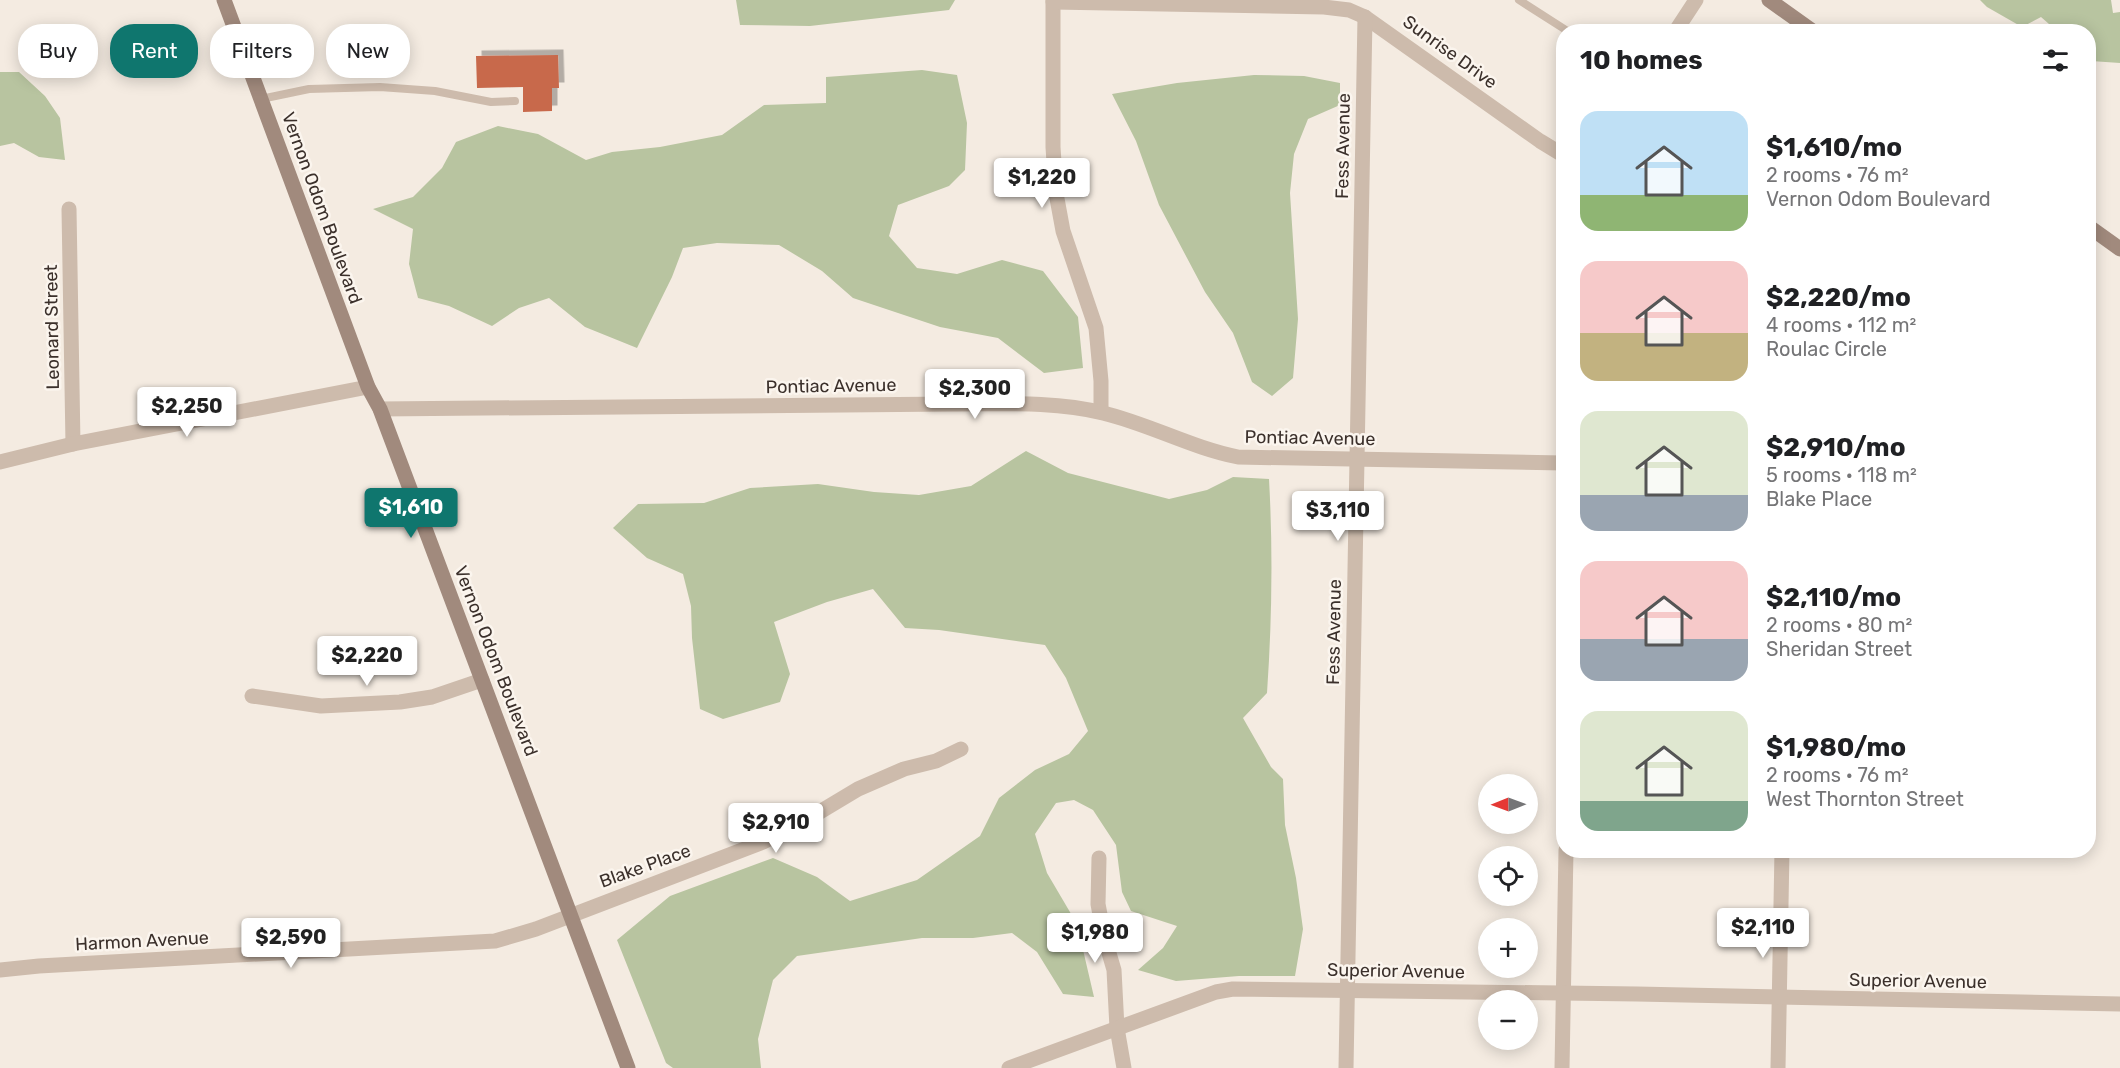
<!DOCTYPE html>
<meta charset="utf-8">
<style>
:root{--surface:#fff;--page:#f6f6f6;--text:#202124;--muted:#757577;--accent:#0f766e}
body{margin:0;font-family:Rubik,sans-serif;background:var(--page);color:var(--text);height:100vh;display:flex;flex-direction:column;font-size:22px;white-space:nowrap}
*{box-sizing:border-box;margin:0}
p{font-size:20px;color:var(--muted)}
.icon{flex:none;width:33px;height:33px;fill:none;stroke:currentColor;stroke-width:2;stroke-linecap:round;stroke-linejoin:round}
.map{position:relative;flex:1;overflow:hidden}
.drawer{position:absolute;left:1556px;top:24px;width:540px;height:834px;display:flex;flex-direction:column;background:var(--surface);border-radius:24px;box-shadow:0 3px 15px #0003}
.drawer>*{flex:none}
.top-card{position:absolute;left:18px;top:24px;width:570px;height:54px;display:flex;gap:12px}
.needle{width:39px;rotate:269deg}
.fabs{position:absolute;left:1478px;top:774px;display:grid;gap:12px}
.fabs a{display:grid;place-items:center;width:60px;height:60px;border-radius:50%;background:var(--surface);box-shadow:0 3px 15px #0003;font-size:30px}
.price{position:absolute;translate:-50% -51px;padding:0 14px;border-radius:6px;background:#fff;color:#222;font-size:20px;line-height:39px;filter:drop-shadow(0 2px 3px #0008)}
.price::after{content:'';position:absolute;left:50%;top:36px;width:18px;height:14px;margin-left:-9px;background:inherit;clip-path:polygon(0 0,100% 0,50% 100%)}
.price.current{background:var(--accent);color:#fff}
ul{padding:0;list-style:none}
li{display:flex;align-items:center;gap:18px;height:150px;padding:0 24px}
li span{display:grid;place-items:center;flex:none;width:168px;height:120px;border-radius:18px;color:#555}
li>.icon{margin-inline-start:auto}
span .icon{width:72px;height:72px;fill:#fffc;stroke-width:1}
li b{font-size:26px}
h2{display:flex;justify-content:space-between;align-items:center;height:72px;padding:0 24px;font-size:26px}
.pill{padding:0 21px;border-radius:24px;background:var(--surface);box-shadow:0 3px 15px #0003;font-size:21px;line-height:54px}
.pill.current{background:var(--accent);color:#fff}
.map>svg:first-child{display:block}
</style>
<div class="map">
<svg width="2120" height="1068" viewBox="0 0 2120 1068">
<defs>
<filter id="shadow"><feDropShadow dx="5.5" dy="-5.5" stdDeviation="0" flood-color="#0004"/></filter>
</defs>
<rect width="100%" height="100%" fill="#f4ebe1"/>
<!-- green -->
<g fill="#b8c4a0">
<path d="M736 0H955L949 10 810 26 740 25Z"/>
<path d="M1980 0H2111L2113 13 2120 12V63L2091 61 2088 59V32L2057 31 2041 17 2022 27 1987 7Z"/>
<path d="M922 70 957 75 967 123 965 170 949 186 898 205 889 236 917 268 957 274 1002 260 1043 271 1078 317 1083 368 1044 373 998 338 940 327 853 298 822 271 779 245 717 243 683 248 672 277 637 348 585 327 549 298 519 308 492 326 449 306 418 298 409 264 413 229 373 209 413 197 442 168 456 142 498 126 538 134 586 160 612 152 660 147 722 135 764 105 826 103V77Z"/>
<path d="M0 72H19L45 96 60 118 65 160 39 157 14 143 0 146Z"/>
<path d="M1254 75 1304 76 1340 83V105L1308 119 1294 154 1290 193 1298 319 1293 378 1272 396 1252 382 1233 333 1205 292 1159 205 1136 141 1112 94 1177 83Z"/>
<path d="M1026 451 1068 473 1169 499 1207 490 1233 477 1269 479C1273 550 1272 621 1267 693L1243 718 1271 767 1283 779 1285 825 1296 878 1303 929 1295 976H1239L1176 981 1138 970 1163 948 1177 926 1131 911 1122 892 1116 845 1093 810 1074 800 1056 803 1035 834 1047 873 1077 924 1094 997 1063 994 1037 952 1012 933 973 938H922L797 956 773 980 758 1039 761 1068H673L666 1063 617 940 670 896 773 858 817 877 850 901 917 880 980 836 999 798 1035 770 1069 754 1088 731 1066 678 1045 645 939 630 905 628 873 589 827 602 774 622 790 674 780 702 723 719 700 709 692 638 691 606 683 574 647 558 613 528 638 504 704 503 750 488 818 484 874 492 919 495 971 486Z"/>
</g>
<!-- building -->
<path fill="#c8694b" filter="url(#shadow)" d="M558 55 559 88H552V111L523 112V87L477 88 476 56Z"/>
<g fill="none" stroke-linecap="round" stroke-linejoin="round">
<!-- service -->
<g stroke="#cdbbac" stroke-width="8">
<path d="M1519 0 1569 32"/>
<path d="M261 99 309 89 380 87 435 91 491 102 515 101"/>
</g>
<!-- minor -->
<g stroke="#cdbbac" stroke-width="15">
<path d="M1053 0V147L1056 193 1063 231 1096 328 1101 381V412"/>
<path d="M1053 2 1324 7 1349 10 1365 17 1540 141 1563 155"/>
<path d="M1675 32 1696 0"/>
<path d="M69 209 73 444"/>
<path d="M380 409 952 404C1002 404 1055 401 1103 413 1149 424 1192 448 1238 457L1563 463"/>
<path d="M0 462 73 444 368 387"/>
<path d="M252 696 321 706 400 702 432 697 482 680"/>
<path d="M1099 858 1098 904 1104 936 1114 970 1117 1028 1124 1068"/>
<path d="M0 970 39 966 495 941 536 929 763 842 803 822 858 789 904 769 936 761 961 749"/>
<path d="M1346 1068 1365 17"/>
<path d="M1562 1068 1566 850"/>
<path d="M1778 1068 1782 850"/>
</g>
<!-- tertiary -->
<path stroke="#cdbbac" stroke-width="15" d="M1009 1068 1216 992 1233 989 1637 994 2120 1004"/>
<!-- secondary -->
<g stroke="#a18a7d" stroke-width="15">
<path d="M224 0 368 387 380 409 628 1068"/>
<path d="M1769 0 1814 32"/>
<path d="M2088 226 2120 249"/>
</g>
</g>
<g text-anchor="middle" stroke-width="5" stroke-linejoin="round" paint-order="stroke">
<!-- street labels -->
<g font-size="18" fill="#3b302b" stroke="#fbf5ee">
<text transform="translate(1450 52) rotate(36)" y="6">Sunrise Drive</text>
<text transform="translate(1343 146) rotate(-89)" y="6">Fess Avenue</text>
<text transform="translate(322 208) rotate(70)" y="6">Vernon Odom Boulevard</text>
<text transform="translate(52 327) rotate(-91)" y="6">Leonard Street</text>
<text transform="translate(831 386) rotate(-1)" y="6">Pontiac Avenue</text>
<text transform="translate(1310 438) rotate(1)" y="6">Pontiac Avenue</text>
<text transform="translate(1334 632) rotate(-89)" y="6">Fess Avenue</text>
<text transform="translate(496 661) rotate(69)" y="6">Vernon Odom Boulevard</text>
<text transform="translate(645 866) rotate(-20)" y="6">Blake Place</text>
<text transform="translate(142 941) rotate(-3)" y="6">Harmon Avenue</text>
<text transform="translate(1396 971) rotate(1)" y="6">Superior Avenue</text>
<text transform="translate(1918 981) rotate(1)" y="6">Superior Avenue</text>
</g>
</g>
</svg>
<div class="fabs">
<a><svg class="needle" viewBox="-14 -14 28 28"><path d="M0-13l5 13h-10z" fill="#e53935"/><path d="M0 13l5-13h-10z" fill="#757577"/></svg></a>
<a><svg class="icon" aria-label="locate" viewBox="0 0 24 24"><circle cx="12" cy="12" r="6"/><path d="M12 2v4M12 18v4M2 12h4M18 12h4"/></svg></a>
<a>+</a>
<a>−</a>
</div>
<b class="price" style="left:1042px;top:209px">$1,220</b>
<b class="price" style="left:975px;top:420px">$2,300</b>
<b class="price" style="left:187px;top:438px">$2,250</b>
<b class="price current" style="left:411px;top:539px">$1,610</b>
<b class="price" style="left:1338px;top:542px">$3,110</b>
<b class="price" style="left:367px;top:687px">$2,220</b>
<b class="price" style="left:776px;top:854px">$2,910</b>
<b class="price" style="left:1763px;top:959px">$2,110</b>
<b class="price" style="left:1095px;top:964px">$1,980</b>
<b class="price" style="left:291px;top:969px">$2,590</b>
<div class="top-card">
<a class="pill">Buy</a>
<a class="pill current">Rent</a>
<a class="pill">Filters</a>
<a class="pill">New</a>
</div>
<section class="drawer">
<h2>10 homes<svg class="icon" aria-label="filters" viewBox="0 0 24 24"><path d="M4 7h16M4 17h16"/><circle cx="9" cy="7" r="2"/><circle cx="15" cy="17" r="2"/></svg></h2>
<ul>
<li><span style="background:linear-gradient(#bfe0f5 70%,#8fb573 0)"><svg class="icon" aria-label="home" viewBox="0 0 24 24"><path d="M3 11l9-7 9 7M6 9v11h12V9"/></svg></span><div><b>$1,610/mo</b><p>2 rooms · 76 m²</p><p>Vernon Odom Boulevard</p></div></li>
<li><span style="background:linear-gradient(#f6c9c9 60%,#c2b280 0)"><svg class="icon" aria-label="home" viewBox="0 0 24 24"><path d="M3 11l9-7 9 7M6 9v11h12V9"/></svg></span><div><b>$2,220/mo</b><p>4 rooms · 112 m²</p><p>Roulac Circle</p></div></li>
<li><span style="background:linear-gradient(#dfe7d0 70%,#9aa5b1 0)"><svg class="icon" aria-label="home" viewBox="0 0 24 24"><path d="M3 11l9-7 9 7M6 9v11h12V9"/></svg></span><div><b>$2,910/mo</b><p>5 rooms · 118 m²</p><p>Blake Place</p></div></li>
<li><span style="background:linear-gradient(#f6c9c9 65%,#9aa5b1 0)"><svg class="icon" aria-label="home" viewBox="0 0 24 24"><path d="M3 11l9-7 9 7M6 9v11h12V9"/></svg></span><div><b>$2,110/mo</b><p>2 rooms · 80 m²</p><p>Sheridan Street</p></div></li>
<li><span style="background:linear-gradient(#dfe7d0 75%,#7fa58c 0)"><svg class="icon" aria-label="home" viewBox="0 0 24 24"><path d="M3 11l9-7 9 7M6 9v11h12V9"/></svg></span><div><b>$1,980/mo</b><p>2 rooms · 76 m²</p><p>West Thornton Street</p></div></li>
</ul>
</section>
</div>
